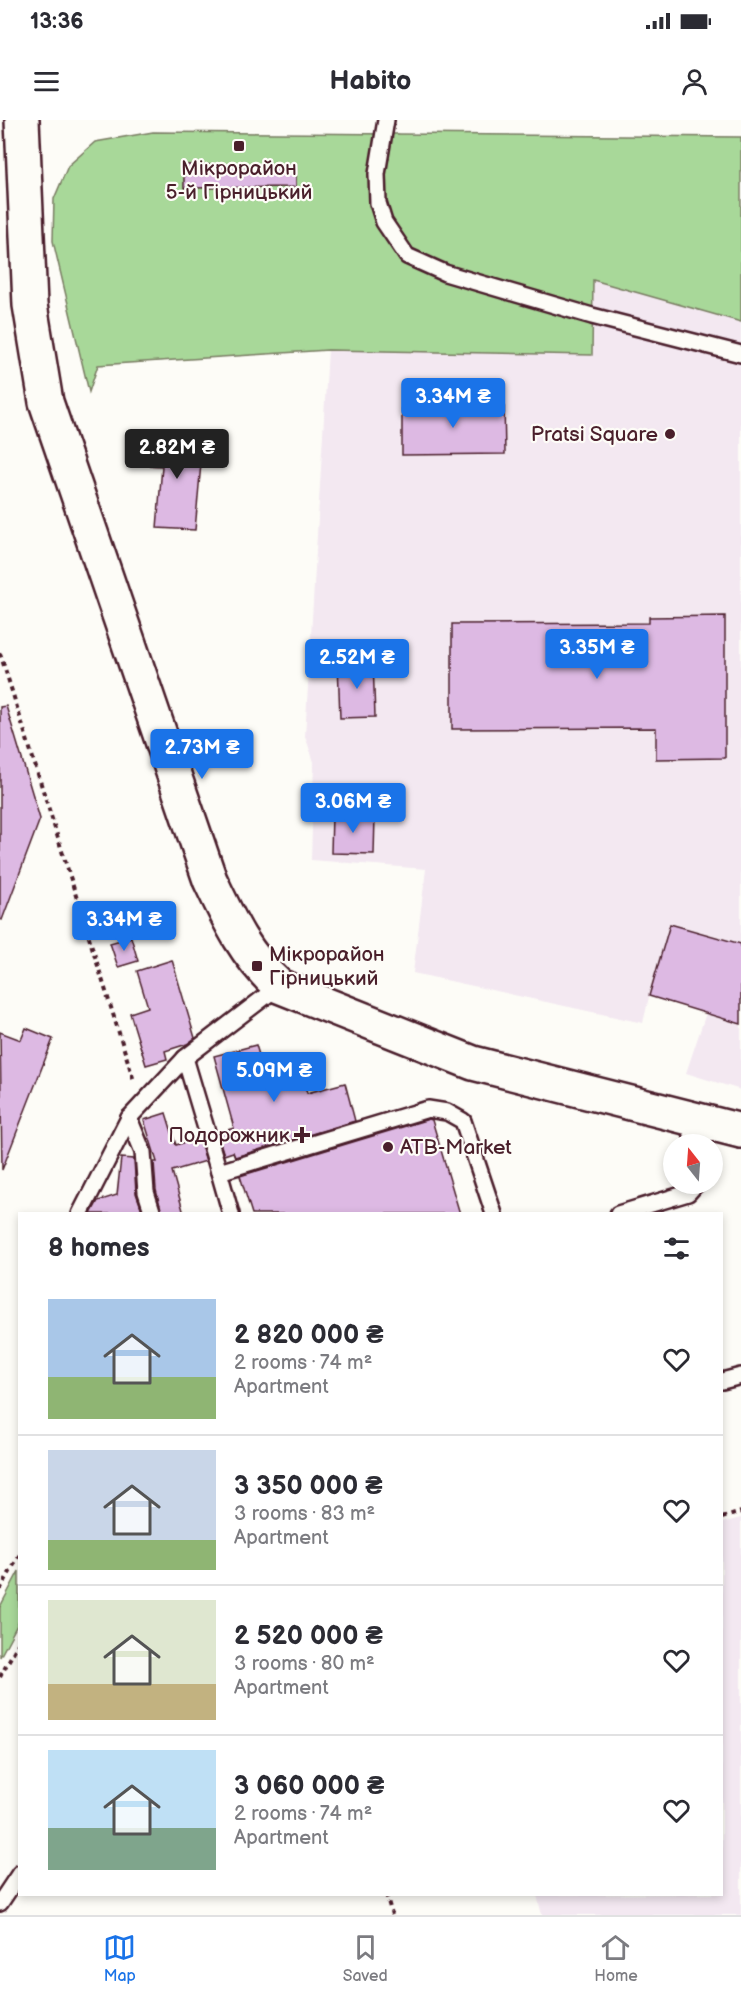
<!DOCTYPE html>
<meta charset="utf-8">
<style>
:root{--surface:#fff;--page:#f2f2f3;--text:#2b2b33;--muted:#7c7c81;--line:#e1e1e2;--accent:#1a73e8}
body{margin:0;font-family:"Balsamiq Sans",sans-serif;background:var(--page);color:var(--text);height:100vh;display:flex;flex-direction:column;font-size:22px;white-space:nowrap}
*{box-sizing:border-box;margin:0}
p{font-size:20px;color:var(--muted)}
.icon{flex:none;width:33px;height:33px;fill:none;stroke:currentColor;stroke-width:2;stroke-linecap:round;stroke-linejoin:round}
.map{position:relative;flex:1;overflow:hidden}
.sheet{position:absolute;left:18px;top:1092px;width:705px;height:684px;display:flex;flex-direction:column;background:var(--surface);border-radius:0px;box-shadow:0 3px 9px #0003}
.sheet>*{flex:none}
.needle{width:39px;rotate:343deg}
.tools{position:absolute;left:663px;top:1014px;display:grid;gap:12px}
.tools a{display:grid;place-items:center;width:60px;height:60px;border-radius:50%;background:var(--surface);box-shadow:0 3px 9px #0003;font-size:30px}
.price{position:absolute;translate:-50% -51px;padding:0 14px;border-radius:6px;background:var(--accent);color:#fff;font-size:20px;line-height:39px;filter:drop-shadow(0 2px 3px #0008)}
.price::after{content:'';position:absolute;left:50%;top:36px;width:18px;height:14px;margin-left:-9px;background:inherit;clip-path:polygon(0 0,100% 0,50% 100%)}
.price.active{background:#222;color:#fff}
ul{padding:0;list-style:none}
li{display:flex;align-items:center;gap:18px;height:150px;padding:0 30px}
li+li{border-top:2px solid var(--line)}
li span{display:grid;place-items:center;flex:none;width:168px;height:120px;border-radius:0px;color:#555}
li>.icon{margin-inline-start:auto}
span .icon{width:72px;height:72px;fill:#fffc;stroke-width:1}
li b{font-size:26px}
h2{display:flex;justify-content:space-between;align-items:center;height:72px;padding:0 30px;font-size:26px}
.status{display:flex;justify-content:space-between;align-items:center;height:42px;padding:0 30px;background:var(--surface);direction:ltr}
.status svg{height:16px;fill:currentColor}
header{display:flex;justify-content:space-between;align-items:center;height:78px;padding:0 30px;background:var(--surface);font-size:27px;font-weight:700}
.menu{display:flex;justify-content:space-around;align-items:center;height:84px;border-top:2px solid var(--line);background:var(--surface);font-size:16px;color:var(--muted)}
.menu a{display:grid;justify-items:center;gap:3px}
.menu .active{color:var(--accent)}
.map>svg:first-child{display:block}
</style>
<div class="status"><b>13:36</b><svg viewBox="0 0 49 12"><path d="M0 12V9h3v3zM5 12V6h3v6zM10 12V3h3v9zM15 12V0h3v12zM26 1h20v11H26zM47 4h2v5h-2z"/></svg></div>
<header><svg class="icon" aria-label="menu" viewBox="0 0 24 24"><path d="M4 6h16M4 12h16M4 18h16"/></svg>Habito<svg class="icon" aria-label="person" viewBox="0 0 24 24"><circle cx="12" cy="8" r="4"/><path d="M4 21q1-7 8-7t8 7"/></svg></header>
<div class="map">
<svg width="741" height="1795" viewBox="0 0 741 1795">
<rect width="100%" height="100%" fill="#fdfcf7"/>
<filter id="ink" filterUnits="userSpaceOnUse"><feTurbulence type="fractalNoise" baseFrequency=".0167" numOctaves="2"/><feDisplacementMap in="SourceGraphic" scale="12" xChannelSelector="R" yChannelSelector="G"/><feConvolveMatrix kernelMatrix="1 2 1 2 8 2 1 2 1" color-interpolation-filters="sRGB"/></filter>
<g filter="url(#ink)">
<!-- built -->
<g fill="#f3e8f1">
<path d="M592 159 741 202V970L686 953 706 893 649 877 643 903 413 853 426 749 311 740 314 642 305 616 328 230 592 235Z"/>
<path d="M741 1398V1795H542L537 1775 722 1774V1403Z"/>
</g>
<!-- green -->
<g fill="#a8d899" stroke="#797c62" stroke-width="1.5">
<path d="M153 12 741 17V202L593 160 592 235 328 230 98 245 89 272 53 121 54 79 68 46 95 22Z"/>
<path d="M19 1451V1501L0 1537V1487Z"/>
</g>
<!-- building -->
<g fill="#ddb9e3" stroke="#4a1f2b" stroke-width="1.5">
<path d="M296 44V67L184 68V45Z"/>
<path d="M504 283 505 334 402 335V284Z"/>
<path d="M147 317 203 321 195 410 157 408 162 346 145 345Z"/>
<path d="M725 496V638L656 639V608L452 609V504L649 503V497Z"/>
<path d="M373 541 375 597 340 598 338 543Z"/>
<path d="M6 586 40 699 2 800 0 799V587Z"/>
<path d="M332 695 375 696 374 734 331 733Z"/>
<path d="M670 804 741 824V904L649 876Z"/>
<path d="M131 817 138 841 118 847 110 823Z"/>
<path d="M172 840 195 918 187 924 165 931 167 939 146 945 130 893 148 887 137 851Z"/>
<path d="M26 908 53 919 2 1050 0 912 21 920Z"/>
<path d="M256 925 262 945 296 936 307 973 345 963 355 1001 235 1037 233 1032 224 1035 217 1013 234 1008 214 936Z"/>
<path d="M166 993 176 1025 199 1018 206 1041 172 1051 184 1094H162L156 1070 154 1042H157L144 1000Z"/>
<path d="M429 999 432 1000 460 1094H252L240 1056Z"/>
<path d="M121 1038 134 1039 136 1073 142 1090 130 1094H91L98 1081 117 1075Z"/>
</g>
<g fill="none" stroke-linecap="round" stroke-linejoin="round">
<defs>
<g id="lane">
<path d="M386 0 377 54 378 83 384 102 407 136 445 153 592 196 741 234"/>
<path d="M129 998 143 1032 146 1072 153 1094"/>
<path d="M690 998 693 1024"/>
<path d="M219 1052 185 938 279 866"/>
<path d="M80 1094 129 998 185 938"/>
<path d="M231 1094 219 1052 428 989 447 992 463 1001 494 1094"/>
<path d="M618 1094 688 1073 696 1064"/>
<path d="M722 1261 741 1256"/>
<path d="M0 1783 20 1753"/>
</g>
<path id="secondary" d="M22 0 30 185 46 282 210 760C229 800 245 835 279 866L473 943 741 1011"/>
</defs>
<!-- lane casing -->
<use href="#lane" stroke="#4a1f2b" stroke-width="20"/>
<!-- secondary casing -->
<use href="#secondary" stroke="#4a1f2b" stroke-width="38"/>
<!-- path -->
<g stroke="#4a1f2b" stroke-width="4" stroke-dasharray="4.5 4.5" stroke-linecap="butt">
<path d="M0 533 134 961"/>
<path d="M722 1398 741 1392"/>
<path d="M0 1470 20 1434"/>
<path d="M0 1557 20 1520"/>
<path d="M386 1774 392 1795"/>
</g>
<!-- lane -->
<use href="#lane" stroke="#fdfcf7" stroke-width="15"/>
<!-- secondary -->
<use href="#secondary" stroke="#fdfcf7" stroke-width="33"/>
</g>
</g>
<!-- markers -->
<g fill="#4a1f2b" stroke="#fdfcf7" stroke-width="2">
<rect x="233" y="20" width="12" height="12" rx="3"/>
<circle cx="670" cy="314" r="6"/>
<rect x="251" y="840" width="12" height="12" rx="3"/>
<path d="M299 1006h6v6h6v6h-6v6h-6v-6h-6v-6h6z"/>
<circle cx="388" cy="1027" r="6"/>
</g>
<g text-anchor="middle" stroke-width="4.5" stroke-linejoin="round" paint-order="stroke">
<!-- poi labels -->
<g font-size="21" fill="#4a1f2b" stroke="#fdfcf7" text-anchor="end">
<text x="239" y="55" text-anchor="middle">Мікрорайон<tspan x="239" dy="24">5-й Гірницький</tspan></text>
<text x="658" y="321">Pratsi Square</text>
<text x="269" y="841" text-anchor="start">Мiкрорайон<tspan x="269" dy="24">Гiрницький</tspan></text>
<text x="290" y="1022">Подорожник</text>
<text x="400" y="1034" text-anchor="start">ATB-Market</text>
</g>
</g>
</svg>
<div class="tools">
<a><svg class="needle" viewBox="-14 -14 28 28"><path d="M0-13l5 13h-10z" fill="#e53935"/><path d="M0 13l5-13h-10z" fill="#7c7c81"/></svg></a>
</div>
<b class="price" style="left:453px;top:309px">3.34M ₴</b>
<b class="price active" style="left:177px;top:360px">2.82M ₴</b>
<b class="price" style="left:597px;top:560px">3.35M ₴</b>
<b class="price" style="left:357px;top:570px">2.52M ₴</b>
<b class="price" style="left:202px;top:660px">2.73M ₴</b>
<b class="price" style="left:353px;top:714px">3.06M ₴</b>
<b class="price" style="left:124px;top:832px">3.34M ₴</b>
<b class="price" style="left:274px;top:983px">5.09M ₴</b>
<section class="sheet">
<h2>8 homes<svg class="icon" aria-label="filters" viewBox="0 0 24 24"><path d="M4 7h16M4 17h16"/><circle cx="9" cy="7" r="2"/><circle cx="15" cy="17" r="2"/></svg></h2>
<ul>
<li><span style="background:linear-gradient(#a9c7e8 65%,#8fb573 0)"><svg class="icon" aria-label="home" viewBox="0 0 24 24"><path d="M3 11l9-7 9 7M6 9v11h12V9"/></svg></span><div><b>2 820 000 ₴</b><p>2 rooms · 74 m²</p><p>Apartment</p></div><svg class="icon" aria-label="heart" viewBox="0 0 24 24"><path d="M12 20l-8-8c-3-5 5-10 8-4 3-6 11-1 8 4z"/></svg></li>
<li><span style="background:linear-gradient(#c9d6e8 75%,#8fb573 0)"><svg class="icon" aria-label="home" viewBox="0 0 24 24"><path d="M3 11l9-7 9 7M6 9v11h12V9"/></svg></span><div><b>3 350 000 ₴</b><p>3 rooms · 83 m²</p><p>Apartment</p></div><svg class="icon" aria-label="heart" viewBox="0 0 24 24"><path d="M12 20l-8-8c-3-5 5-10 8-4 3-6 11-1 8 4z"/></svg></li>
<li><span style="background:linear-gradient(#dfe7d0 70%,#c2b280 0)"><svg class="icon" aria-label="home" viewBox="0 0 24 24"><path d="M3 11l9-7 9 7M6 9v11h12V9"/></svg></span><div><b>2 520 000 ₴</b><p>3 rooms · 80 m²</p><p>Apartment</p></div><svg class="icon" aria-label="heart" viewBox="0 0 24 24"><path d="M12 20l-8-8c-3-5 5-10 8-4 3-6 11-1 8 4z"/></svg></li>
<li><span style="background:linear-gradient(#bfe0f5 65%,#7fa58c 0)"><svg class="icon" aria-label="home" viewBox="0 0 24 24"><path d="M3 11l9-7 9 7M6 9v11h12V9"/></svg></span><div><b>3 060 000 ₴</b><p>2 rooms · 74 m²</p><p>Apartment</p></div><svg class="icon" aria-label="heart" viewBox="0 0 24 24"><path d="M12 20l-8-8c-3-5 5-10 8-4 3-6 11-1 8 4z"/></svg></li>
</ul>
</section>
</div>
<nav class="menu">
<a class="active"><svg class="icon" aria-label="map" viewBox="0 0 24 24"><path d="M3 6l6-2 6 2 6-2v14l-6 2-6-2-6 2zM9 4v14M15 6v14"/></svg>Map</a>
<a><svg class="icon" aria-label="saved" viewBox="0 0 24 24"><path d="M7 4h10v16l-5-4-5 4z"/></svg>Saved</a>
<a><svg class="icon" aria-label="home" viewBox="0 0 24 24"><path d="M3 11l9-7 9 7M6 9v11h12V9"/></svg>Home</a>
</nav>
